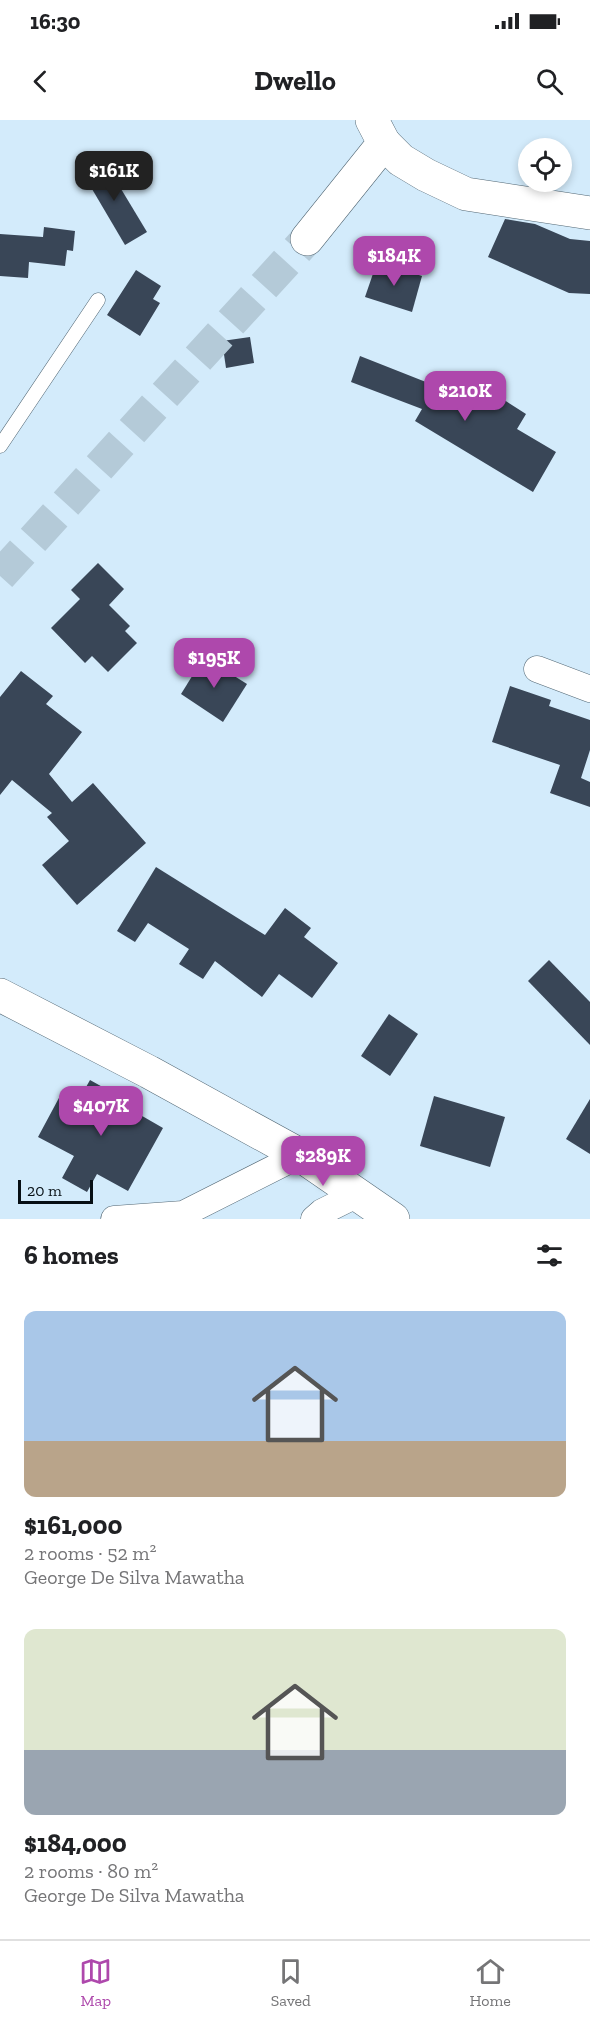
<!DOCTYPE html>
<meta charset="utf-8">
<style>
:root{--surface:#fff;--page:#f6f6f6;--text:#202124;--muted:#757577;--line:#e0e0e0;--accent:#ae48ac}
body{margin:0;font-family:"Zilla Slab",serif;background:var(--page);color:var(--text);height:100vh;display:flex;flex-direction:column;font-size:22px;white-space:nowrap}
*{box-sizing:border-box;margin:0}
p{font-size:20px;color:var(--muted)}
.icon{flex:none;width:33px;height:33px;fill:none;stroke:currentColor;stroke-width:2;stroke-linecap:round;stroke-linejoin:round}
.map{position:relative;height:1099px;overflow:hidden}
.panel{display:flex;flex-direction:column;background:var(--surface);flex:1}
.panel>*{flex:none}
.tools{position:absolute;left:518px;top:18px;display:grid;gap:12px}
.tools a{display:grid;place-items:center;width:54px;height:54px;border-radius:50%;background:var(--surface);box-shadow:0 3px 9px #0003;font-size:30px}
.scale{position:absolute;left:18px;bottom:15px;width:75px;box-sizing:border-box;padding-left:6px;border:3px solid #070f14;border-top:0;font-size:16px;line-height:21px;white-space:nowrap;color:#070f14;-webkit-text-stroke:4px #d3ebfb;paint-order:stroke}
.price{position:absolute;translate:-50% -51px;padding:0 14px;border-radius:12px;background:var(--accent);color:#fff;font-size:20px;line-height:39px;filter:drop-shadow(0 2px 3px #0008)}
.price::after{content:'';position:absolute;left:50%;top:36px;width:18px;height:14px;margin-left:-9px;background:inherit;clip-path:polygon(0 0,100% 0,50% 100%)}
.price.current{background:#222;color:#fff}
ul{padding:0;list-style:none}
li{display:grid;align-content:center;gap:12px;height:318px;padding:0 24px}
li span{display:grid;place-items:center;height:186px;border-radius:12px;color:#555}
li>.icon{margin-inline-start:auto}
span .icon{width:108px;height:108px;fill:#fffc;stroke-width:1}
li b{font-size:26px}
h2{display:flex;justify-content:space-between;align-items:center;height:72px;padding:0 24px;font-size:26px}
.status{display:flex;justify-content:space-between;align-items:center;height:42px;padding:0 30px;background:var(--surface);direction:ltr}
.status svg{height:16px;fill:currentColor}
header{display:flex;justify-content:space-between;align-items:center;height:78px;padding:0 24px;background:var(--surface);font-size:27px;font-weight:700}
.tabs{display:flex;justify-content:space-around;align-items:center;height:84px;border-top:2px solid var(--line);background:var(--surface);font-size:16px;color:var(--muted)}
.tabs a{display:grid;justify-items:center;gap:3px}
.tabs .current{color:var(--accent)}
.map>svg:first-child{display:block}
</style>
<div class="status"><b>16:30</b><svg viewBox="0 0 49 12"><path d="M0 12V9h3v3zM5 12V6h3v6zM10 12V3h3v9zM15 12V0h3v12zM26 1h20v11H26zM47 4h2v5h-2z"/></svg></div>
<header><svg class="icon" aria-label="back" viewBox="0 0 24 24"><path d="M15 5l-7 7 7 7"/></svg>Dwello<svg class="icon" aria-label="search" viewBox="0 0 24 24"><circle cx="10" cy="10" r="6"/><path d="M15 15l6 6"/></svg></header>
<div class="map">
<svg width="590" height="1099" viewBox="0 0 590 1099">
<rect width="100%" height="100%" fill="#d3ebfb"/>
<!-- building -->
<g fill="#394657">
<path d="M103 39 147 112 125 125 82 52Z"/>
<path d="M505 99 535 104 570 119 590 121V174L569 173 488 137Z"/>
<path d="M44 107 75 111 73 131 67 130 65 146 29 142 28 158 0 156V114L43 117Z"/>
<path d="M377 142 422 156 412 192 365 177Z"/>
<path d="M136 150 161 166 153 179 160 183 140 216 107 195Z"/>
<path d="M250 217 254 243 226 248 222 221Z"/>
<path d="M360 236 436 266 441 257 491 287 498 276 526 294 517 309 556 332 533 372 415 301 422 289 351 262Z"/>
<path d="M98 443 124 469 109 485 130 506 125 511 137 523 108 552 92 536 85 543 51 508 80 479 71 470Z"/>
<path d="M204 537 247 564 223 602 181 574Z"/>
<path d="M21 551 53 576 46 584 82 612 49 654 72 682 93 663 146 723 77 785 42 745 69 721 47 697 52 693 12 660 0 675V577Z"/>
<path d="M510 566 551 580 549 586 590 600V630L581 658 590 662V687L550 673 560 645 492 622Z"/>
<path d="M156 747 265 815 285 788 311 808 304 817 338 843 312 878 279 854 262 877 215 841 203 859 179 844 189 829 148 803 135 822 117 811Z"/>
<path d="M549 840 590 882V925L528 861Z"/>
<path d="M389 894 418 914 390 956 361 936Z"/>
<path d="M90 960 133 984 130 989 163 1008 128 1071 97 1054 87 1072 62 1058 74 1036 38 1017 60 976 76 985Z"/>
<path d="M434 976 505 997 490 1047 420 1026Z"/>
<path d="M590 979V1034L566 1019Z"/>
</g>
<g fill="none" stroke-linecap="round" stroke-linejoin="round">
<!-- tertiary-tunnel -->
<path stroke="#b4cad8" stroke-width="33" stroke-dasharray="33 16" stroke-linecap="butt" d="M0 456 307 119"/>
<defs>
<path id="service" d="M0 326 98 180"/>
<g id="minor">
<path d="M537 549 590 569"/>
<path d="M114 1099 183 1094 300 1035"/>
<path d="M314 1099 322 1092 358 1074"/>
</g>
<g id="tertiary">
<path d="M384 23 401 40 426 55 466 74 590 93"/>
<path d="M307 119 384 23 372 0"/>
<path d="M0 875 149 952 300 1035 393 1099"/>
</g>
</defs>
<!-- service casing -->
<use href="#service" stroke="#526774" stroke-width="15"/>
<!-- minor casing -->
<use href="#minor" stroke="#526774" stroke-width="27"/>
<!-- tertiary casing -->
<use href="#tertiary" stroke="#526774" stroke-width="34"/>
<!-- service -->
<use href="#service" stroke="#fff" stroke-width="14"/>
<!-- minor -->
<use href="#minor" stroke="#fff" stroke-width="26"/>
<!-- tertiary -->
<use href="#tertiary" stroke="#fff" stroke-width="33"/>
</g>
</svg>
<div class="tools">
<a><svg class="icon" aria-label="locate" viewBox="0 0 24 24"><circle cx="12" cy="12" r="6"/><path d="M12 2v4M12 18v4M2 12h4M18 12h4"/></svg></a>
</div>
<div class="scale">20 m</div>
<b class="price current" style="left:114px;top:82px">$161K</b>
<b class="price" style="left:394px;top:167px">$184K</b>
<b class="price" style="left:465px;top:302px">$210K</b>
<b class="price" style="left:214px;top:569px">$195K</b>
<b class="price" style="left:101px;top:1017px">$407K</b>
<b class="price" style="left:323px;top:1067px">$289K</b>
</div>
<section class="panel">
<h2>6 homes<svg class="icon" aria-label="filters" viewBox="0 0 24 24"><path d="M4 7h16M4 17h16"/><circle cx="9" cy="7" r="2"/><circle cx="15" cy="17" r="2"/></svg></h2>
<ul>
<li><span style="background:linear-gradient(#a9c7e8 70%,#b9a48a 0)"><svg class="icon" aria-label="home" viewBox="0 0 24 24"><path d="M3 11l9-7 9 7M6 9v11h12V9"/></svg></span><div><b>$161,000</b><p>2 rooms · 52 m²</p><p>George De Silva Mawatha</p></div></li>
<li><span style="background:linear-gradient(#dfe7d0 65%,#9aa5b1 0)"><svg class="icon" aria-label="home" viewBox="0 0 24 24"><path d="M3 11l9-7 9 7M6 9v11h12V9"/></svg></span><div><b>$184,000</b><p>2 rooms · 80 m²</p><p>George De Silva Mawatha</p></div></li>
</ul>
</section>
<nav class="tabs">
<a class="current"><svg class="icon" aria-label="map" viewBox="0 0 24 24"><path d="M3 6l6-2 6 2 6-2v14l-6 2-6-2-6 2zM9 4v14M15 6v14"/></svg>Map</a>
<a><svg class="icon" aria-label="saved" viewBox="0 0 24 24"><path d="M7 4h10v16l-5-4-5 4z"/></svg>Saved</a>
<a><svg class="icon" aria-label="home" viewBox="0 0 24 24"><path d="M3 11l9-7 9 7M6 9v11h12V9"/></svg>Home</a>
</nav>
